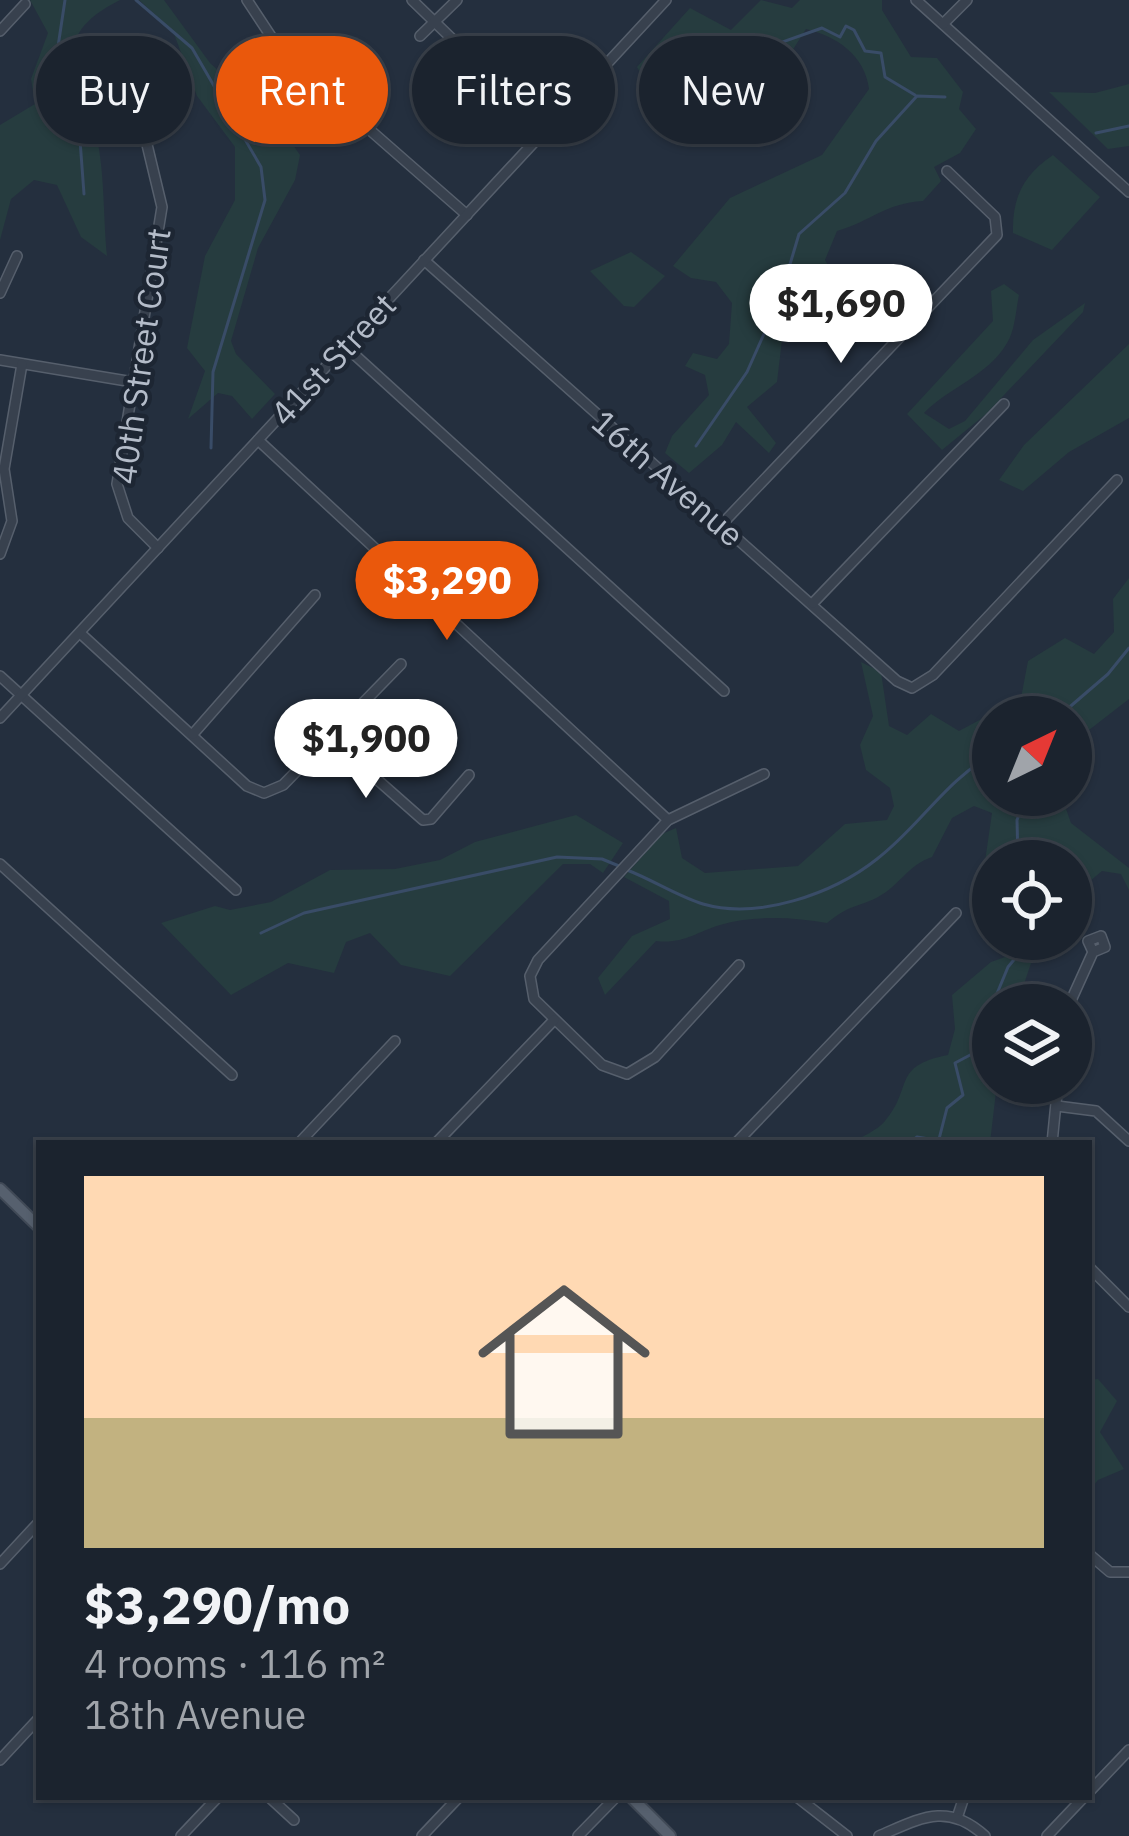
<!DOCTYPE html>
<meta charset="utf-8">
<style>
:root{--surface:#1b232e;--page:#282f3a;--text:#f1f3f6;--muted:#a0a4aa;--line:#39404a;--accent:#ea580c}
body{margin:0;font-family:"IBM Plex Sans",sans-serif;background:var(--page);color:var(--text);height:100vh;display:flex;flex-direction:column;font-size:45px;white-space:nowrap}
*{box-sizing:border-box;margin:0}
p{font-size:39px;color:var(--muted)}
.icon{flex:none;width:66px;height:66px;fill:none;stroke:currentColor;stroke-width:2;stroke-linecap:round;stroke-linejoin:round}
.map{position:relative;flex:1;overflow:hidden}
.panel{position:absolute;left:36px;top:1140px;width:1056px;height:660px;display:flex;flex-direction:column;background:var(--surface);border-radius:0px;box-shadow:0 3px 9px #0004,0 0 0 3px var(--line)}
.panel>*{flex:none}
.guide{position:absolute;left:36px;top:36px;width:1059px;height:108px;display:flex;gap:24px}
.needle{width:78px;rotate:43deg}
.tools{position:absolute;left:972px;top:696px;display:grid;gap:24px}
.tools a{display:grid;place-items:center;width:120px;height:120px;border-radius:50%;background:var(--surface);box-shadow:0 3px 9px #0004,0 0 0 3px var(--line);font-size:60px}
.price{position:absolute;translate:-50% -102px;padding:0 27px;border-radius:42px;background:#fff;color:#222;font-size:39px;line-height:78px;filter:drop-shadow(0 3px 6px #0008)}
.price::after{content:'';position:absolute;left:50%;top:72px;width:36px;height:27px;margin-left:-18px;background:inherit;clip-path:polygon(0 0,100% 0,50% 100%)}
.price.on{background:var(--accent);color:#fff}
ul{padding:0;list-style:none}
li{display:grid;align-content:center;gap:24px;height:636px;padding:0 48px}
li span{display:grid;place-items:center;height:372px;border-radius:0px;color:#555}
li>.icon{margin-inline-start:auto}
span .icon{width:216px;height:216px;fill:#fffc;stroke-width:1}
li b{font-size:51px}
.chip{padding:0 42px;border-radius:54px;background:var(--surface);box-shadow:0 3px 9px #0004,0 0 0 3px var(--line);font-size:42px;line-height:108px}
.chip.on{background:var(--accent);color:#fff}
.map>svg:first-child{display:block}
</style>
<div class="map">
<svg width="1129" height="1836" viewBox="0 0 1129 1836">
<rect width="100%" height="100%" fill="#242f3e"/>
<!-- green -->
<g fill="#263c3f">
<path d="M30 0H120C42 39 82 76 96 134 105 172 103 217 107 256L81 237 57 185 34 180 11 199 0 240V125L35 104 31 79 48 33Z"/>
<path d="M139 0H164L210 63 282 129 300 155 295 180 258 248 231 341 236 354 275 394 252 419 232 396 218 393 188 419 205 371 187 348 205 256 235 200V147L197 96 173 31Z"/>
<path d="M761 0 792 8 800 0H882V10L911 57 937 58 963 92 959 109 976 129 960 153 934 167 941 181 923 201C886 203 871 221 837 231L825 260 842 290 831 317 803 318 782 340 777 382 747 407 776 443 769 453 736 422 722 445 689 473 665 453 672 436 709 395 705 375 685 366 693 353 717 359 729 344 732 303 716 282 691 278 673 266 730 198 822 155 869 89C865 55 836 36 806 29L792 51 690 103 667 104 651 92 637 67 690 8 731 30Z"/>
<path d="M1129 84V146L1108 149 1049 92 1095 93Z"/>
<path d="M1053 155 1100 197 1052 250 1013 233C1012 198 1023 175 1053 155Z"/>
<path d="M631 252 665 276 634 307 624 306 590 271Z"/>
<path d="M1004 284 1019 295C1016 309 1015 331 1007 343 988 376 949 387 924 413L949 429 965 421 1033 340 1085 303 1083 312 986 414 942 450 907 414 993 321 991 291Z"/>
<path d="M1129 344V418L1069 452 1023 491 999 480 1024 445Z"/>
<path d="M1129 578V699L1071 744V717H993V795H1061L1071 823 1129 868V890L1121 874 1102 871 1071 897V861H993V915L981 889 992 813 974 806 952 818 932 857C908 865 899 886 878 897 857 908 850 904 827 923 794 917 753 915 720 925 694 933 684 944 656 941L605 995 598 978 632 936 670 919 669 901 624 877 662 834 676 828 682 858 705 873 798 866 845 824 887 820 894 806 890 788 866 770 860 745 873 716 861 662 881 672 889 726 907 735 931 714 959 731 1021 698 1028 661 1065 638 1094 654 1114 632 1113 599Z"/>
<path d="M576 815 623 843 603 873 590 864H563L450 976 401 965 370 933 346 942 334 973 288 963 231 995 161 923 215 906 230 910 271 902 330 870 395 869 440 860 475 842Z"/>
<path d="M1010 939H1039L1017 1005H993L997 1083 990 1143H851C861 1137 878 1130 885 1121 914 1087 891 1066 948 1055L955 1029 952 995 991 962 1008 956Z"/>
<path d="M1098 1379 1117 1401 1100 1432 1124 1469 1098 1480 1089 1491V1380Z"/>
</g>
<g fill="none" stroke-linecap="round" stroke-linejoin="round">
<!-- stream -->
<g stroke="#394c67" stroke-width="3">
<path d="M65 0 56 60 64 79 60 100 78 113 84 194"/>
<path d="M136 0 192 48 261 167 265 200 213 372 211 448"/>
<path d="M681 78 822 28 840 37 846 26 854 30 865 51 881 53 885 77 915 95"/>
<path d="M1096 133 1129 126"/>
<path d="M696 446 747 372 780 298 799 234 845 193 876 141 917 96 945 97"/>
<path d="M1058 717 1108 674 1129 648"/>
<path d="M1018 861 1017 820 1027 795"/>
<path d="M627 870C653 880 677 896 703 904 758 920 833 894 877 859 919 827 946 780 993 754"/>
<path d="M261 933 304 913 557 857 602 859 619 866"/>
<path d="M909 1143 917 1137 935 1140"/>
<path d="M938 1143 947 1108 963 1095 955 1063 972 1054 1008 967 1022 950 1019 939"/>
</g>
<defs>
<g id="minor">
<path d="M247 0 282 53 467 215"/>
<path d="M412 0 546 130"/>
<path d="M916 0 1129 192"/>
<path d="M943 24 967 0"/>
<path d="M0 31 25 4"/>
<path d="M420 36 457 0"/>
<path d="M132 82 162 207 117 484 128 518 158 548"/>
<path d="M424 260 897 681 912 688 933 675 1117 480"/>
<path d="M0 293 17 256"/>
<path d="M345 346 724 691"/>
<path d="M0 360 133 382"/>
<path d="M258 440 668 820"/>
<path d="M722 524 997 235 995 217 947 171"/>
<path d="M0 554 12 521 4 469 22 364"/>
<path d="M813 603 1004 404"/>
<path d="M80 633 247 786 264 793 283 785 401 664"/>
<path d="M0 676 236 890"/>
<path d="M0 718 666 0"/>
<path d="M193 734 315 595"/>
<path d="M329 737 423 820 431 819 469 775"/>
<path d="M0 864 232 1075"/>
<path d="M739 965 655 1057 627 1074 602 1065 534 999 530 976 538 960 668 820 764 774"/>
<path d="M1069 1005 1093 952 1105 947 1101 936 1088 941 1093 952"/>
<path d="M1057 1106 1096 1111 1129 1141"/>
<path d="M299 1143 395 1041"/>
<path d="M436 1143 554 1020"/>
<path d="M736 1143 956 913"/>
<path d="M1052 1143 1058 1083"/>
<path d="M1089 1267 1129 1307"/>
<path d="M1089 1554 1110 1572H1129"/>
<path d="M0 1564 39 1522"/>
<path d="M0 1760 39 1718"/>
<path d="M1089 1792 1129 1750"/>
<path d="M269 1797 294 1820"/>
<path d="M797 1797 847 1836"/>
<path d="M957 1818 964 1797"/>
<path d="M181 1836 218 1797"/>
<path d="M422 1836 459 1797"/>
<path d="M578 1836 616 1797"/>
<path d="M879 1836C919 1819 947 1801 985 1836"/>
<path d="M1047 1836 1084 1797"/>
</g>
<g id="major">
<path d="M0 1189 39 1227"/>
<path d="M631 1797 670 1836"/>
</g>
</defs>
<!-- minor casing -->
<use href="#minor" stroke="#565f6c" stroke-width="12"/>
<!-- major casing -->
<use href="#major" stroke="#414a57" stroke-width="14"/>
<!-- minor -->
<use href="#minor" stroke="#38414e" stroke-width="9"/>
<!-- major -->
<use href="#major" stroke="#56606e" stroke-width="10"/>
</g>
<g text-anchor="middle" stroke-width="9" stroke-linejoin="round" paint-order="stroke">
<!-- street labels -->
<g font-size="33" fill="#b4bcc9" stroke="#1d2633">
<text transform="translate(141 356) rotate(-82)" y="12">40th Street Court</text>
<text transform="translate(333 359) rotate(-47)" y="12">41st Street</text>
<text transform="translate(668 478) rotate(41)" y="12">16th Avenue</text>
</g>
</g>
</svg>
<div class="tools">
<a><svg class="needle" viewBox="-14 -14 28 28"><path d="M0-13l5 13h-10z" fill="#e53935"/><path d="M0 13l5-13h-10z" fill="#a0a4aa"/></svg></a>
<a><svg class="icon" aria-label="locate" viewBox="0 0 24 24"><circle cx="12" cy="12" r="6"/><path d="M12 2v4M12 18v4M2 12h4M18 12h4"/></svg></a>
<a><svg class="icon" aria-label="layers" viewBox="0 0 24 24"><path d="M12 4l9 5-9 5-9-5zM3 14l9 5 9-5"/></svg></a>
</div>
<b class="price" style="left:841px;top:366px">$1,690</b>
<b class="price on" style="left:447px;top:643px">$3,290</b>
<b class="price" style="left:366px;top:801px">$1,900</b>
<div class="guide">
<a class="chip">Buy</a>
<a class="chip on">Rent</a>
<a class="chip">Filters</a>
<a class="chip">New</a>
</div>
<section class="panel">
<ul>
<li><span style="background:linear-gradient(#ffd9b3 65%,#c2b280 0)"><svg class="icon" aria-label="home" viewBox="0 0 24 24"><path d="M3 11l9-7 9 7M6 9v11h12V9"/></svg></span><div><b>$3,290/mo</b><p>4 rooms · 116 m²</p><p>18th Avenue</p></div></li>
</ul>
</section>
</div>
